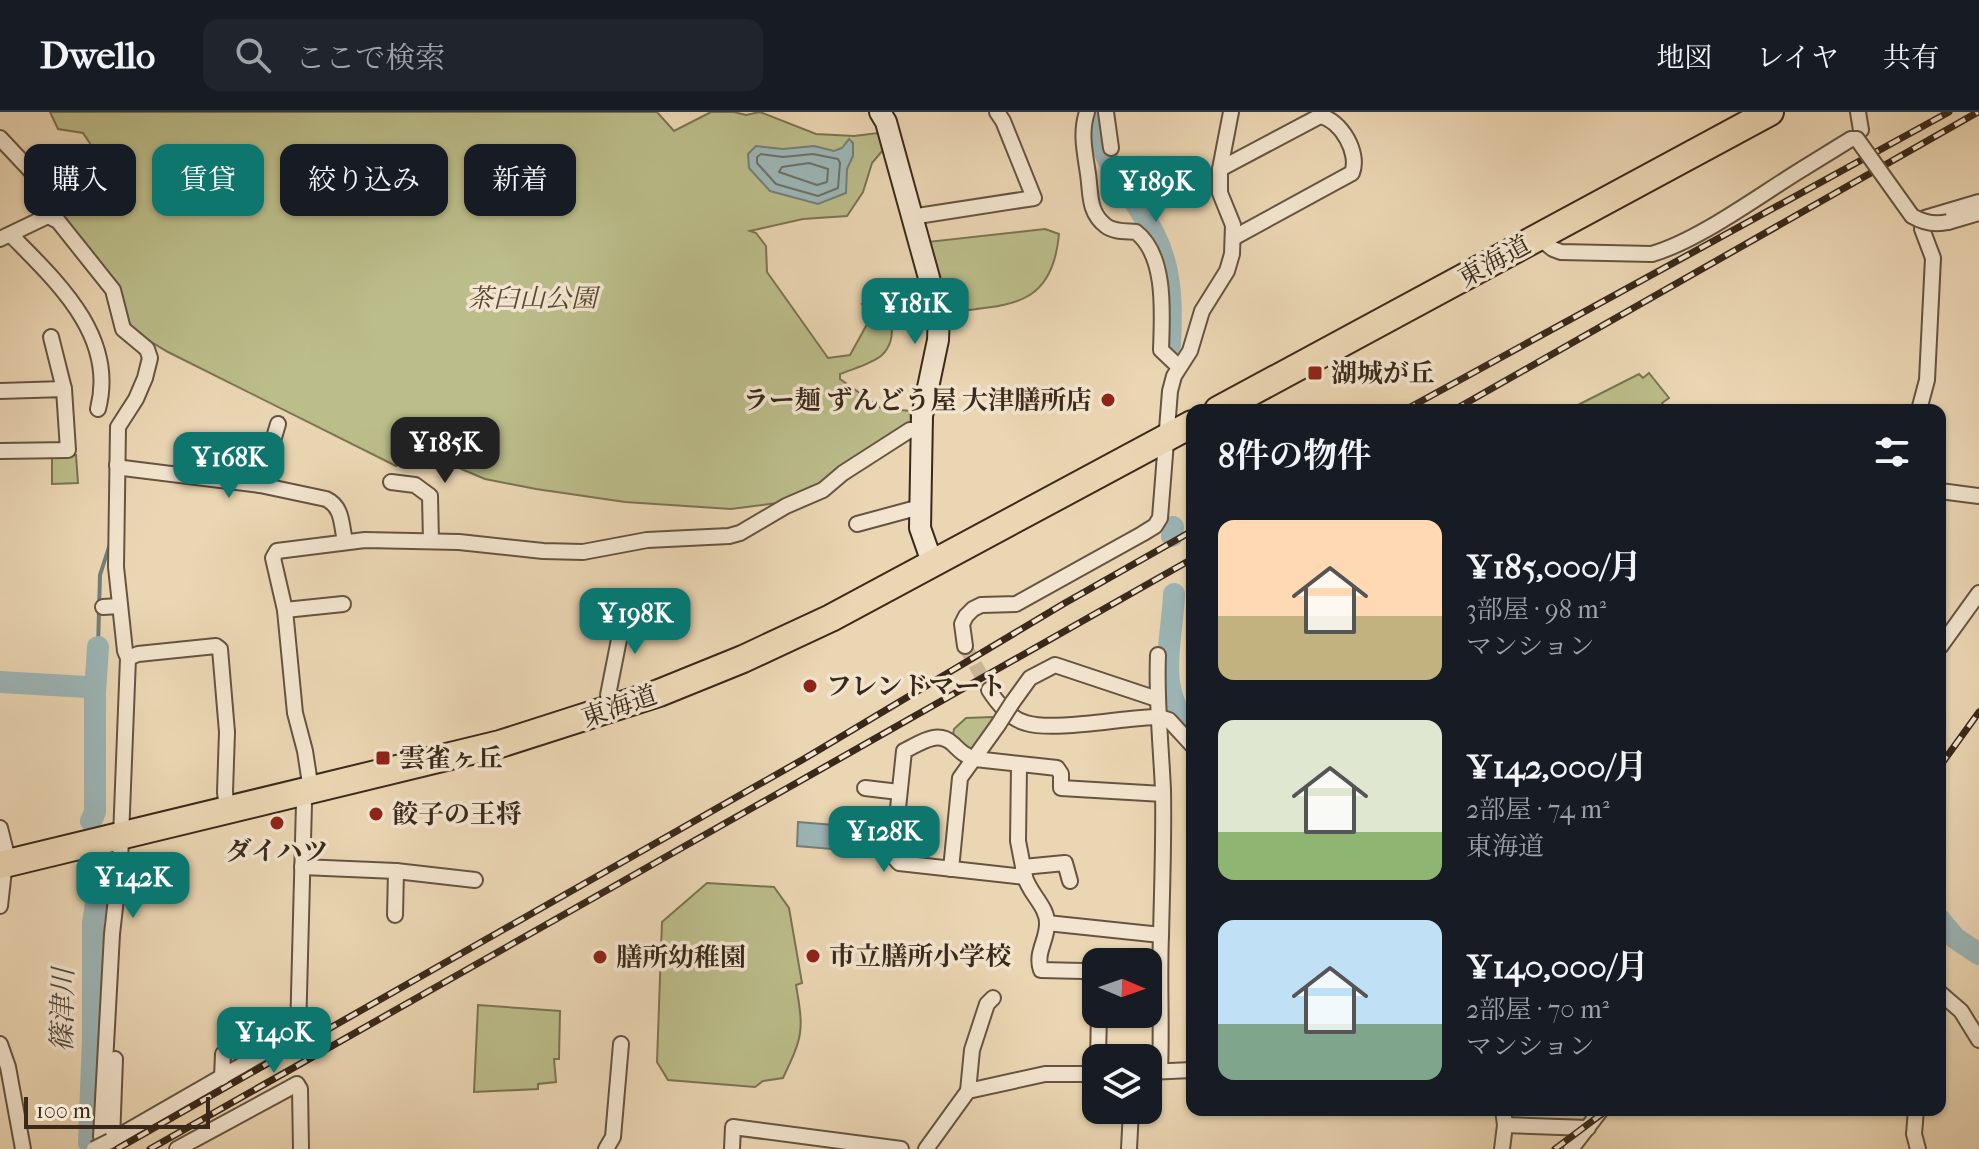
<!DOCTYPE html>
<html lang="ja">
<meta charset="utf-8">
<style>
:root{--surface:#171b24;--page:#20242c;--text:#f1f3f6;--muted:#9ea1a6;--line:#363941;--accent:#0f766e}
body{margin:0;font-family:"IM FELL French Canon","Noto Serif JP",serif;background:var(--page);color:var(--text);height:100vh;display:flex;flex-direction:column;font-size:30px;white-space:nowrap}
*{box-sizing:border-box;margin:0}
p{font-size:26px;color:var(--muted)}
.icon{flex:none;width:44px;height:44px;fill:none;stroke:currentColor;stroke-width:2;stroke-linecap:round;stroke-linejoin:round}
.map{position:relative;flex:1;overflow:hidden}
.panel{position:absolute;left:1186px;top:292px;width:760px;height:712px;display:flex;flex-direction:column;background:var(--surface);border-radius:16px;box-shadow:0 2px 6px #0004}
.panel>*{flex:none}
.guide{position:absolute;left:24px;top:32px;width:760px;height:72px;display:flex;gap:16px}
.needle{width:52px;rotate:92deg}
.buttons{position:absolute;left:1082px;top:836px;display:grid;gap:16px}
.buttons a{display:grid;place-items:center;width:80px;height:80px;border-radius:16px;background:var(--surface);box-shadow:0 2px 6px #0004;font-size:40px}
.scale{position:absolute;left:24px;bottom:20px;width:186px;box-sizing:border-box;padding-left:8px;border:4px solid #3a291b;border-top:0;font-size:22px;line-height:28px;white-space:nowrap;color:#3a291b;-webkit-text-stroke:6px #f2e4ce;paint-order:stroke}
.price{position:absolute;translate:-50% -68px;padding:0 18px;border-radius:16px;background:var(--accent);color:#fff;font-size:26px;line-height:52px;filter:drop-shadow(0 2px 4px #0008)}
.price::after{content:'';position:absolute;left:50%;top:48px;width:24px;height:18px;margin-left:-12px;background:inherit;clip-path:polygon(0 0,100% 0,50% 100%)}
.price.on{background:#222;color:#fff}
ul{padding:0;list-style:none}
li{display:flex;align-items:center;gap:24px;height:200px;padding:0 32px}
li span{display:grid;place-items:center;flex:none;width:224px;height:160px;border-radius:16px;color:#555}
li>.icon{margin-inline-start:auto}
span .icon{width:96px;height:96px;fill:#fffc;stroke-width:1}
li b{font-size:34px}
h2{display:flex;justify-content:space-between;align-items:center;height:96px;padding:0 32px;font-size:34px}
.tag{padding:0 28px;border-radius:16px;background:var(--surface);box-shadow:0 2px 6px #0004;font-size:28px;line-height:72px}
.tag.on{background:var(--accent);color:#fff}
header{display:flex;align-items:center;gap:48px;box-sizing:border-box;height:112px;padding:0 40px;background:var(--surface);border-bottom:2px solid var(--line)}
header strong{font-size:38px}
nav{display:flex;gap:44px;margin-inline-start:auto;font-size:28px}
.search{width:560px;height:72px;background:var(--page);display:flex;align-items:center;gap:20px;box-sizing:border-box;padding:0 28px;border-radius:16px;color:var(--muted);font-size:30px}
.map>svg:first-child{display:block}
</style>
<header>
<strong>Dwello</strong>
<div class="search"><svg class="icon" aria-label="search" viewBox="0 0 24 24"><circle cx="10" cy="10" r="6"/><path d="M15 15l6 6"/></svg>ここで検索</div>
<nav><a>地図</a><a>レイヤ</a><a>共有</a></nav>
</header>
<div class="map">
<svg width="1979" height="1037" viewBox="0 0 1979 1037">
<rect width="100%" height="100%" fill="#ebd6b3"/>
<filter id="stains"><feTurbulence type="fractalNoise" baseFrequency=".0025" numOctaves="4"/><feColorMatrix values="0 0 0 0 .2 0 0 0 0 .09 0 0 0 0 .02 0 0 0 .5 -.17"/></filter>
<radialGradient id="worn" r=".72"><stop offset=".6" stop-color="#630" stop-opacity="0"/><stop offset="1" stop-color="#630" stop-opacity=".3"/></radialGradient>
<!-- green -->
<g fill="#bbbd8a" stroke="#7a7352" stroke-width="2">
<path d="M50 0H657L674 19 711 0H734L746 3 760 0 816 22 854 24 878 21 883 38 872 51 863 80 847 104 803 107 750 119 756 121 766 134 767 160 828 246 850 243 871 205 862 192 872 188C893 196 899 227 882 243 872 252 852 257 840 262V267L881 296 910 299 911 310 852 350 823 375 785 390 731 397 625 390 536 377 485 367 414 337 396 354 168 240 133 219 125 205 116 176 64 106 63 83 79 94 103 70 105 54 83 21 58 17Z"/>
<path d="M1045 117 1059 122C1052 199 1006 192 945 201L927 130Z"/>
<path d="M1649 261 1669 286 1662 291 1666 298H1568L1639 262 1643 266Z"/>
<path d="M52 343H76L78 371 52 372Z"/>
<path d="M992 605 993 607 973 638H966L953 623 954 617 966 606Z"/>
<path d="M707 771 774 775 789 796 802 871 796 873C804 919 803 924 783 966L763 969 755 975 668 968 657 950 662 810Z"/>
<path d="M478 893 560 899 559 947H554L556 970 538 972V977L474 980Z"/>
</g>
<!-- water -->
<g fill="#9cb6b7" stroke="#757e79" stroke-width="2">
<path d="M849 27 853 31V44L847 57 846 81 818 92 770 79 749 56 748 42 756 34 783 37 814 34 834 39 842 36Z"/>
<path d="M798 710 846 714 844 738 797 734Z"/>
</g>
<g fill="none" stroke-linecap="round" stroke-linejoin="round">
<!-- shore -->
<g stroke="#6b7069" stroke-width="2">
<path d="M761 42 783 45 813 42 838 47 840 51 838 76 818 84 776 72 757 51V45Z"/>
<path d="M809 51 828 57 827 70 817 73 779 60 782 55Z"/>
</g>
<!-- stream -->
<path stroke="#757e79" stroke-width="4" d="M98 535 100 463 110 432"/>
<!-- river -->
<g stroke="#9cb6b7" stroke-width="22">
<path d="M1095 0C1096 48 1134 82 1154 122 1172 157 1172 196 1170 233"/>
<path d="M1172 424 1173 415"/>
<path d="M1174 482C1172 534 1154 575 1192 620"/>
<path d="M0 570 87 575 95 581V700L91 709"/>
<path d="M95 581 98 535"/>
<path d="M1940 808 1955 826 1979 842"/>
<path d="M89 1031 93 926V811L100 766"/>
</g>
<!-- street-tunnel -->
<path stroke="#c8b395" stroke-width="14" stroke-dasharray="14 7" stroke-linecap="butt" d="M965 534 989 578"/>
<defs>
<g id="street">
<path d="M1087 0C1080 21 1085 41 1088 62 1091 82 1088 100 1106 114 1114 120 1126 119 1136 120 1167 144 1162 203 1161 238L1179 255"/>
<path d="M1106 0 1111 36"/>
<path d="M1858 0 1861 18"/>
<path d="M0 26 47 76 50 84 48 104 0 127"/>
<path d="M1220 57 1320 4C1341 8 1360 41 1352 61L1233 126"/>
<path d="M48 104 58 109 113 178 123 217 147 237 150 246 145 266 136 287 118 315 116 455 125 539 128 546 120 751 112 822 101 1025"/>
<path d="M911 105 1034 86 1003 9 997 0"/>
<path d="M1948 110 1979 101"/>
<path d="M11 123C57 170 117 224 98 297"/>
<path d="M1538 125 1553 137 1561 140 1652 142C1700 128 1761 82 1804 56"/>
<path d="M51 225 64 277"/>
<path d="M0 279 64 277 68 338 0 339"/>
<path d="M1919 298 1927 268 1933 146 1922 117 1925 106 1979 90"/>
<path d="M117 353 123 356 260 373 326 387C343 395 341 412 345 429"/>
<path d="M391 370 415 373 430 384 431 429"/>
<path d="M260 373 278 312"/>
<path d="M1940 379 1979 384"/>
<path d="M857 412 920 395"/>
<path d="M103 495 120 494"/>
<path d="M285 498 343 492"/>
<path d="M965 534 962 512 966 504 973 497 981 493 1016 492 1142 422 1155 414 1160 406 1170 279 1174 264 1190 239 1202 199 1227 159 1232 142 1233 113 1220 81V57L1231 0"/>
<path d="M1940 535 1979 481"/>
<path d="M1158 543C1156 588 1161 633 1163 678 1164 728 1162 774 1161 824 1159 869 1162 914 1160 959"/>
<path d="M128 546 138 542 216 534 220 537 227 620 225 680 227 698"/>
<path d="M989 578C998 592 1010 607 1026 611 1055 620 1125 605 1159 605L1169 608 1192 633"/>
<path d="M1012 591 1030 566 1055 553 1157 587"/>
<path d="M612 597 608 583 626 492"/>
<path d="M1019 654 1018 729 1025 765 899 751 893 744 904 639C919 632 937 617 953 632 961 640 964 643 975 647L1057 656 1061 662V676L1163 682"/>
<path d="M865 676 899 680"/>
<path d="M311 678 305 639 295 601 285 498 273 446 277 439 365 428 459 430 543 439 583 440 647 428 729 424 740 421 786 394 823 378 843 361 910 318H922"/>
<path d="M0 716 6 740 0 794"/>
<path d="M302 755 396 759 475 768"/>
<path d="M1023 755 1065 751 1070 769"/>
<path d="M951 757 960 666 998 613"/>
<path d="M1025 765C1029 781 1048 795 1047 812 1047 829 1035 841 1041 858L1083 859"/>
<path d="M395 803 396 759"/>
<path d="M1047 811 1161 823"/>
<path d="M1940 881 1961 899 1979 928"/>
<path d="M0 932 8 955 23 1037"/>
<path d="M1098 946 1099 902"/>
<path d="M1148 960 1192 958"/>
<path d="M222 966 223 942"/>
<path d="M968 979 972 938 987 892 993 886"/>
<path d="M1916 998 1914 1022 1918 1037"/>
<path d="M1505 1013 1588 1016"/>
<path d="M112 1028 115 947"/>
<path d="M110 1029 298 921 304 691 302 680"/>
<path d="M177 1037 297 972 300 977 301 1037"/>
<path d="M606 1037 613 1025 621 932"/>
<path d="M732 1037 733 1015 901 1037"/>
<path d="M926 1037 968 979 1045 962H1096"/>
<path d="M1129 1037 1131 998"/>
<path d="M1502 1037 1505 1013 1503 998"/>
<path d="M1571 1037 1601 998"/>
</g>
<path id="secondary" d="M880 0 886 10 939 202 938 228 922 304 920 416 933 453"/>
<g id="highway">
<path d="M1218 298 1770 0"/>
<path d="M0 753 500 632 659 581 743 547 831 506 1192 312"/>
</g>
</defs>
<!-- street casing -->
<use href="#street" stroke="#665441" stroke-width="18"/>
<!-- secondary casing -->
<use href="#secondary" stroke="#3a291b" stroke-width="24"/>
<!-- highway casing -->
<use href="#highway" stroke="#3a291b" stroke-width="30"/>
<!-- street -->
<use href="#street" stroke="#f2e4ce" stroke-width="14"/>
<!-- secondary -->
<use href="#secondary" stroke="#f2e4ce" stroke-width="20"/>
<!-- highway -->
<use href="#highway" stroke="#ebd6b3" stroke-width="26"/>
<defs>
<g id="rail">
<path d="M1405 298 1949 0"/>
<path d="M1454 298 1978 0"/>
<path d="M1940 654 1979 600"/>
<path d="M117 1037 802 648 1065 491 1192 419"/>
<path d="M150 1037 1192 447"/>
<path d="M1555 1037 1607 998"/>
</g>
</defs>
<!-- rail casing -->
<use href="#rail" stroke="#3a291b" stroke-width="7"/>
<!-- rail -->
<use href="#rail" stroke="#f2e4ce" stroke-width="4" stroke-dasharray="12" stroke-linecap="butt"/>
<defs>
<g id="street-bridge">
<path d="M1804 56 1851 27H1857L1912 104C1924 111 1935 113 1948 110"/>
<path d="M998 613 1012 591"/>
<path d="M94 1037 110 1029"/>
</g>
</defs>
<!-- street-bridge casing -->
<use href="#street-bridge" stroke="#665441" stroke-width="18" stroke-linecap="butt"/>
<!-- street-bridge -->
<use href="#street-bridge" stroke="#f2e4ce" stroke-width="14"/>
</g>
<!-- markers -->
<g fill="#8f2418" stroke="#f2e4ce" stroke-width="3">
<rect x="1307" y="253" width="16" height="16" rx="4"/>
<circle cx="1108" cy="288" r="8"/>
<circle cx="810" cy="574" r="8"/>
<rect x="375" y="638" width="16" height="16" rx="4"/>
<circle cx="376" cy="702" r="8"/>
<circle cx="277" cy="711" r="8"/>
<circle cx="813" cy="844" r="8"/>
<circle cx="600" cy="845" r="8"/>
</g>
<g text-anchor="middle" stroke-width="7" stroke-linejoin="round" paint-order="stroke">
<!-- street labels -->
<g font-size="26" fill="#3a291b" stroke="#f2e4ce">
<text transform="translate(1494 149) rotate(-29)" y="9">東海道</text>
<text transform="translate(619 594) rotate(-19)" y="9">東海道</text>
</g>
<!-- park labels -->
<g font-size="26" font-style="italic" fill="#544731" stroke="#f2e4ce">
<text x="532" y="195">茶臼山公園</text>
</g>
<!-- poi labels -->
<g font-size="26" font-weight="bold" fill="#3a291b" stroke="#f2e4ce" text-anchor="start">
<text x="1331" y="270">湖城が丘</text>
<text x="1092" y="297" text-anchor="end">ラー麺 ずんどう屋 大津膳所店</text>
<text x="826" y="583">フレンドマート</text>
<text x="399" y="655">雲雀ヶ丘</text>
<text x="392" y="711">餃子の王将</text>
<text x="277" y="748" text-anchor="middle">ダイハツ</text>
<text x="829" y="853">市立膳所小学校</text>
<text x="616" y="854">膳所幼稚園</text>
</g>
<!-- water labels -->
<g font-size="28" font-style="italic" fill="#524c42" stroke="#f2e4ce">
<text transform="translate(62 898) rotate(-89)" y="10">篠津川</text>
</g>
</g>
<rect width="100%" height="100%" filter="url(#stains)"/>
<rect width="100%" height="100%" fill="url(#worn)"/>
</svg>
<div class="buttons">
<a><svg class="needle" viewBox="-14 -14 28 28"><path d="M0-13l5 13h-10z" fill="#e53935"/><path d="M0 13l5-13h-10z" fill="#9ea1a6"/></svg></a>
<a><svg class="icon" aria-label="layers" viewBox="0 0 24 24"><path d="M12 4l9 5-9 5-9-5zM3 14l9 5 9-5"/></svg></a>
</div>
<div class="scale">100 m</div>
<b class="price" style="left:1156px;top:112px">¥189K</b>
<b class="price" style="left:915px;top:234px">¥181K</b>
<b class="price on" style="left:445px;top:373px">¥185K</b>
<b class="price" style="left:229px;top:388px">¥168K</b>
<b class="price" style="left:635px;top:544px">¥198K</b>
<b class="price" style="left:884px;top:762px">¥128K</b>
<b class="price" style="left:133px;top:808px">¥142K</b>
<b class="price" style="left:274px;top:963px">¥140K</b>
<div class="guide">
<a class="tag">購入</a>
<a class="tag on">賃貸</a>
<a class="tag">絞り込み</a>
<a class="tag">新着</a>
</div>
<section class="panel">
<h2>8件の物件<svg class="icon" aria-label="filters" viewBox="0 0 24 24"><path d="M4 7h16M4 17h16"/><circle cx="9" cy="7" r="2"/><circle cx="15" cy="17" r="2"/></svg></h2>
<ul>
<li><span style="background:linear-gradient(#ffd9b3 60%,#c2b280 0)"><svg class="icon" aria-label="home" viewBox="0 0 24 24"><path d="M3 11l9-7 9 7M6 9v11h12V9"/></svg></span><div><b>¥185,000/月</b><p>3部屋 · 98 m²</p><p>マンション</p></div></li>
<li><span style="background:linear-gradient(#dfe7d0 70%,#8fb573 0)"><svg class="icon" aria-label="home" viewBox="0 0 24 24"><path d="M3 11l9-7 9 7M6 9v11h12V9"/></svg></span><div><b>¥142,000/月</b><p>2部屋 · 74 m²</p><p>東海道</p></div></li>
<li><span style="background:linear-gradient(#bfe0f5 65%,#7fa58c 0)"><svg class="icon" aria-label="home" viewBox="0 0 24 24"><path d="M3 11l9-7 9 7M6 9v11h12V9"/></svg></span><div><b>¥140,000/月</b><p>2部屋 · 70 m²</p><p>マンション</p></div></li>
</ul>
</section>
</div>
